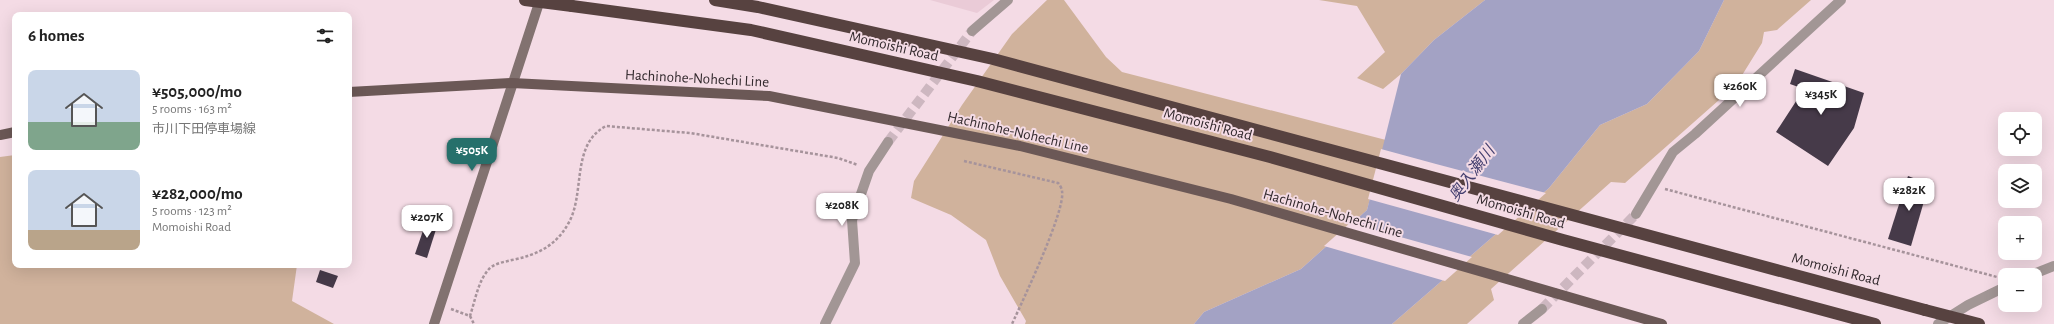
<!DOCTYPE html>
<meta charset="utf-8">
<style>
:root{--surface:#fff;--page:#f6f6f6;--text:#222;--muted:#767676;--accent:#26706b}
body{margin:0;font-family:"Alegreya Sans","Noto Sans JP",sans-serif;background:var(--page);color:var(--text);height:100vh;display:flex;flex-direction:column;font-size:15px;white-space:nowrap}
*{box-sizing:border-box;margin:0}
p{font-size:13px;color:var(--muted)}
.icon{flex:none;width:22px;height:22px;fill:none;stroke:currentColor;stroke-width:2;stroke-linecap:round;stroke-linejoin:round}
.map{position:relative;flex:1;overflow:hidden}
.drawer{position:absolute;left:12px;top:12px;width:340px;height:256px;display:flex;flex-direction:column;background:var(--surface);border-radius:8px;box-shadow:0 4px 16px #0002}
.drawer>*{flex:none}
.fabs{position:absolute;left:1998px;top:112px;display:grid;gap:8px}
.fabs a{display:grid;place-items:center;width:44px;height:44px;border-radius:8px;background:var(--surface);box-shadow:0 4px 16px #0002;font-size:20px}
.price{position:absolute;translate:-50% -34px;padding:0 9px;border-radius:8px;background:#fff;color:#222;font-size:13px;line-height:26px;filter:drop-shadow(0 1px 2px #0008)}
.price::after{content:'';position:absolute;left:50%;top:24px;width:12px;height:9px;margin-left:-6px;background:inherit;clip-path:polygon(0 0,100% 0,50% 100%)}
.price.current{background:var(--accent);color:#fff}
ul{padding:0;list-style:none}
li{display:flex;align-items:center;gap:12px;height:100px;padding:0 16px}
li span{display:grid;place-items:center;flex:none;width:112px;height:80px;border-radius:8px;color:#555}
li>.icon{margin-inline-start:auto}
span .icon{width:48px;height:48px;fill:#fffc;stroke-width:1}
li b{font-size:17px}
h2{display:flex;justify-content:space-between;align-items:center;height:48px;padding:0 16px;font-size:17px}
.map>svg:first-child{display:block}
</style>
<div class="map">
<svg width="2054" height="324" viewBox="0 0 2054 324">
<rect width="100%" height="100%" fill="#f4dbe5"/>
<!-- built -->
<path fill="#eacbd7" d="M930 0H994L977 13Z"/>
<!-- green -->
<g fill="#d0b29c">
<path d="M1047 0H1064L1106 57 1122 72 1386 140 1367 210 1301 269 1204 312 1194 324H1025L1026 321 1000 276 986 240 951 215 911 198 914 181 962 105 1012 34Z"/>
<path d="M1319 0H1485L1434 40 1401 74 1383 89 1357 78 1385 52 1357 6Z"/>
<path d="M1724 0H1811L1777 30 1764 32 1762 43 1736 85 1625 183 1611 182 1491 289 1494 300 1467 324H1392L1549 188 1600 125 1647 104 1699 51Z"/>
<path d="M15 155V265H297L292 301 334 324H0V157Z"/>
</g>
<!-- water -->
<path fill="#a3a2c4" d="M1485 0H1724L1699 51 1647 104 1600 125 1549 188 1392 324H1194L1204 312 1301 269 1367 210 1401 74 1434 40Z"/>
<!-- pier -->
<g fill="#f4dbe5">
<path d="M1381 149 1436 164 1546 193 1498 235 1368 199Z"/>
<path d="M1350 223 1379 231 1472 257 1445 281 1324 246Z"/>
</g>
<!-- building -->
<g fill="#463a49">
<path d="M1795 69 1864 93 1854 128 1828 166 1776 132 1804 89 1790 84Z"/>
<path d="M1908 176 1929 184 1911 246 1888 239Z"/>
<path d="M427 219 438 223 427 258 415 254Z"/>
<path d="M320 270 338 276 333 288 316 282Z"/>
</g>
<g fill="none" stroke-linecap="round" stroke-linejoin="round">
<!-- minor-tunnel -->
<g stroke="#cdb7c0" stroke-width="10" stroke-dasharray="10 5" stroke-linecap="butt">
<path d="M888 142 972 31"/>
<path d="M1542 309 1636 214"/>
</g>
<!-- path -->
<g stroke="#a6939b" stroke-width="2.5" stroke-dasharray="3 2" stroke-linecap="butt">
<path d="M964 161 1058 183C1060 185 1062 189 1062 191 1066 210 1022 302 1012 324"/>
<path d="M1665 189 1997 277"/>
<path d="M451 309 470 316C475 301 478 281 489 269 495 263 504 262 512 260 536 255 555 247 568 224 586 194 570 145 606 126L690 133 838 158 858 165"/>
<path d="M470 316 474 324"/>
</g>
<!-- minor -->
<g stroke="#a29695" stroke-width="10">
<path d="M972 31 1008 0"/>
<path d="M1636 214 1673 152 1695 134 1841 0"/>
<path d="M2031 275 2054 266"/>
<path d="M825 324 855 263 852 220 869 171 888 142"/>
<path d="M1523 324 1542 309"/>
<path d="M1938 324 1968 305 2005 287"/>
</g>
<!-- secondary -->
<path stroke="#827270" stroke-width="10" d="M434 324 540 0"/>
<!-- primary -->
<g stroke="#6b5856" stroke-width="10">
<path d="M349 92 512 83 769 96 1020 146 1231 199 1662 324"/>
<path d="M0 135 15 132"/>
</g>
<!-- motorway -->
<g stroke="#574240" stroke-width="12">
<path d="M715 0 758 7 993 59 1925 310"/>
<path d="M572 6 751 30 977 81 1270 157 1563 240 1875 324"/>
</g>
<!-- motorway-bridge -->
<g stroke="#574240" stroke-width="12">
<path d="M525 0 572 6"/>
<path d="M1925 310 1979 324"/>
</g>
</g>
<g text-anchor="middle" stroke-width="4" stroke-linejoin="round" paint-order="stroke">
<!-- street labels -->
<g font-size="15" fill="#32292d" stroke="#f4dbe5">
<text transform="translate(894 46) rotate(13)" y="5">Momoishi Road</text>
<text transform="translate(697 78) rotate(3)" y="5">Hachinohe-Nohechi Line</text>
<text transform="translate(1208 124) rotate(15)" y="5">Momoishi Road</text>
<text transform="translate(1018 132) rotate(13)" y="5">Hachinohe-Nohechi Line</text>
<text transform="translate(1521 211) rotate(16)" y="5">Momoishi Road</text>
<text transform="translate(1333 213) rotate(16)" y="5">Hachinohe-Nohechi Line</text>
<text transform="translate(1836 269) rotate(15)" y="5">Momoishi Road</text>
</g>
<!-- water labels -->
<g font-size="16" font-style="italic" fill="#454070" stroke="#f4dbe5">
<text transform="translate(1471 173) rotate(-53)" y="6">奥入瀬川</text>
</g>
</g>
</svg>
<div class="fabs">
<a><svg class="icon" aria-label="locate" viewBox="0 0 24 24"><circle cx="12" cy="12" r="6"/><path d="M12 2v4M12 18v4M2 12h4M18 12h4"/></svg></a>
<a><svg class="icon" aria-label="layers" viewBox="0 0 24 24"><path d="M12 4l9 5-9 5-9-5zM3 14l9 5 9-5"/></svg></a>
<a>+</a>
<a>−</a>
</div>
<b class="price" style="left:1740px;top:108px">¥260K</b>
<b class="price" style="left:1821px;top:116px">¥345K</b>
<b class="price current" style="left:472px;top:172px">¥505K</b>
<b class="price" style="left:1909px;top:212px">¥282K</b>
<b class="price" style="left:842px;top:227px">¥208K</b>
<b class="price" style="left:427px;top:239px">¥207K</b>
<section class="drawer">
<h2>6 homes<svg class="icon" aria-label="filters" viewBox="0 0 24 24"><path d="M4 7h16M4 17h16"/><circle cx="9" cy="7" r="2"/><circle cx="15" cy="17" r="2"/></svg></h2>
<ul>
<li><span style="background:linear-gradient(#c9d6e8 65%,#7fa58c 0)"><svg class="icon" aria-label="home" viewBox="0 0 24 24"><path d="M3 11l9-7 9 7M6 9v11h12V9"/></svg></span><div><b>¥505,000/mo</b><p>5 rooms · 163 m²</p><p>市川下田停車場線</p></div></li>
<li><span style="background:linear-gradient(#c9d6e8 75%,#b9a48a 0)"><svg class="icon" aria-label="home" viewBox="0 0 24 24"><path d="M3 11l9-7 9 7M6 9v11h12V9"/></svg></span><div><b>¥282,000/mo</b><p>5 rooms · 123 m²</p><p>Momoishi Road</p></div></li>
</ul>
</section>
</div>
